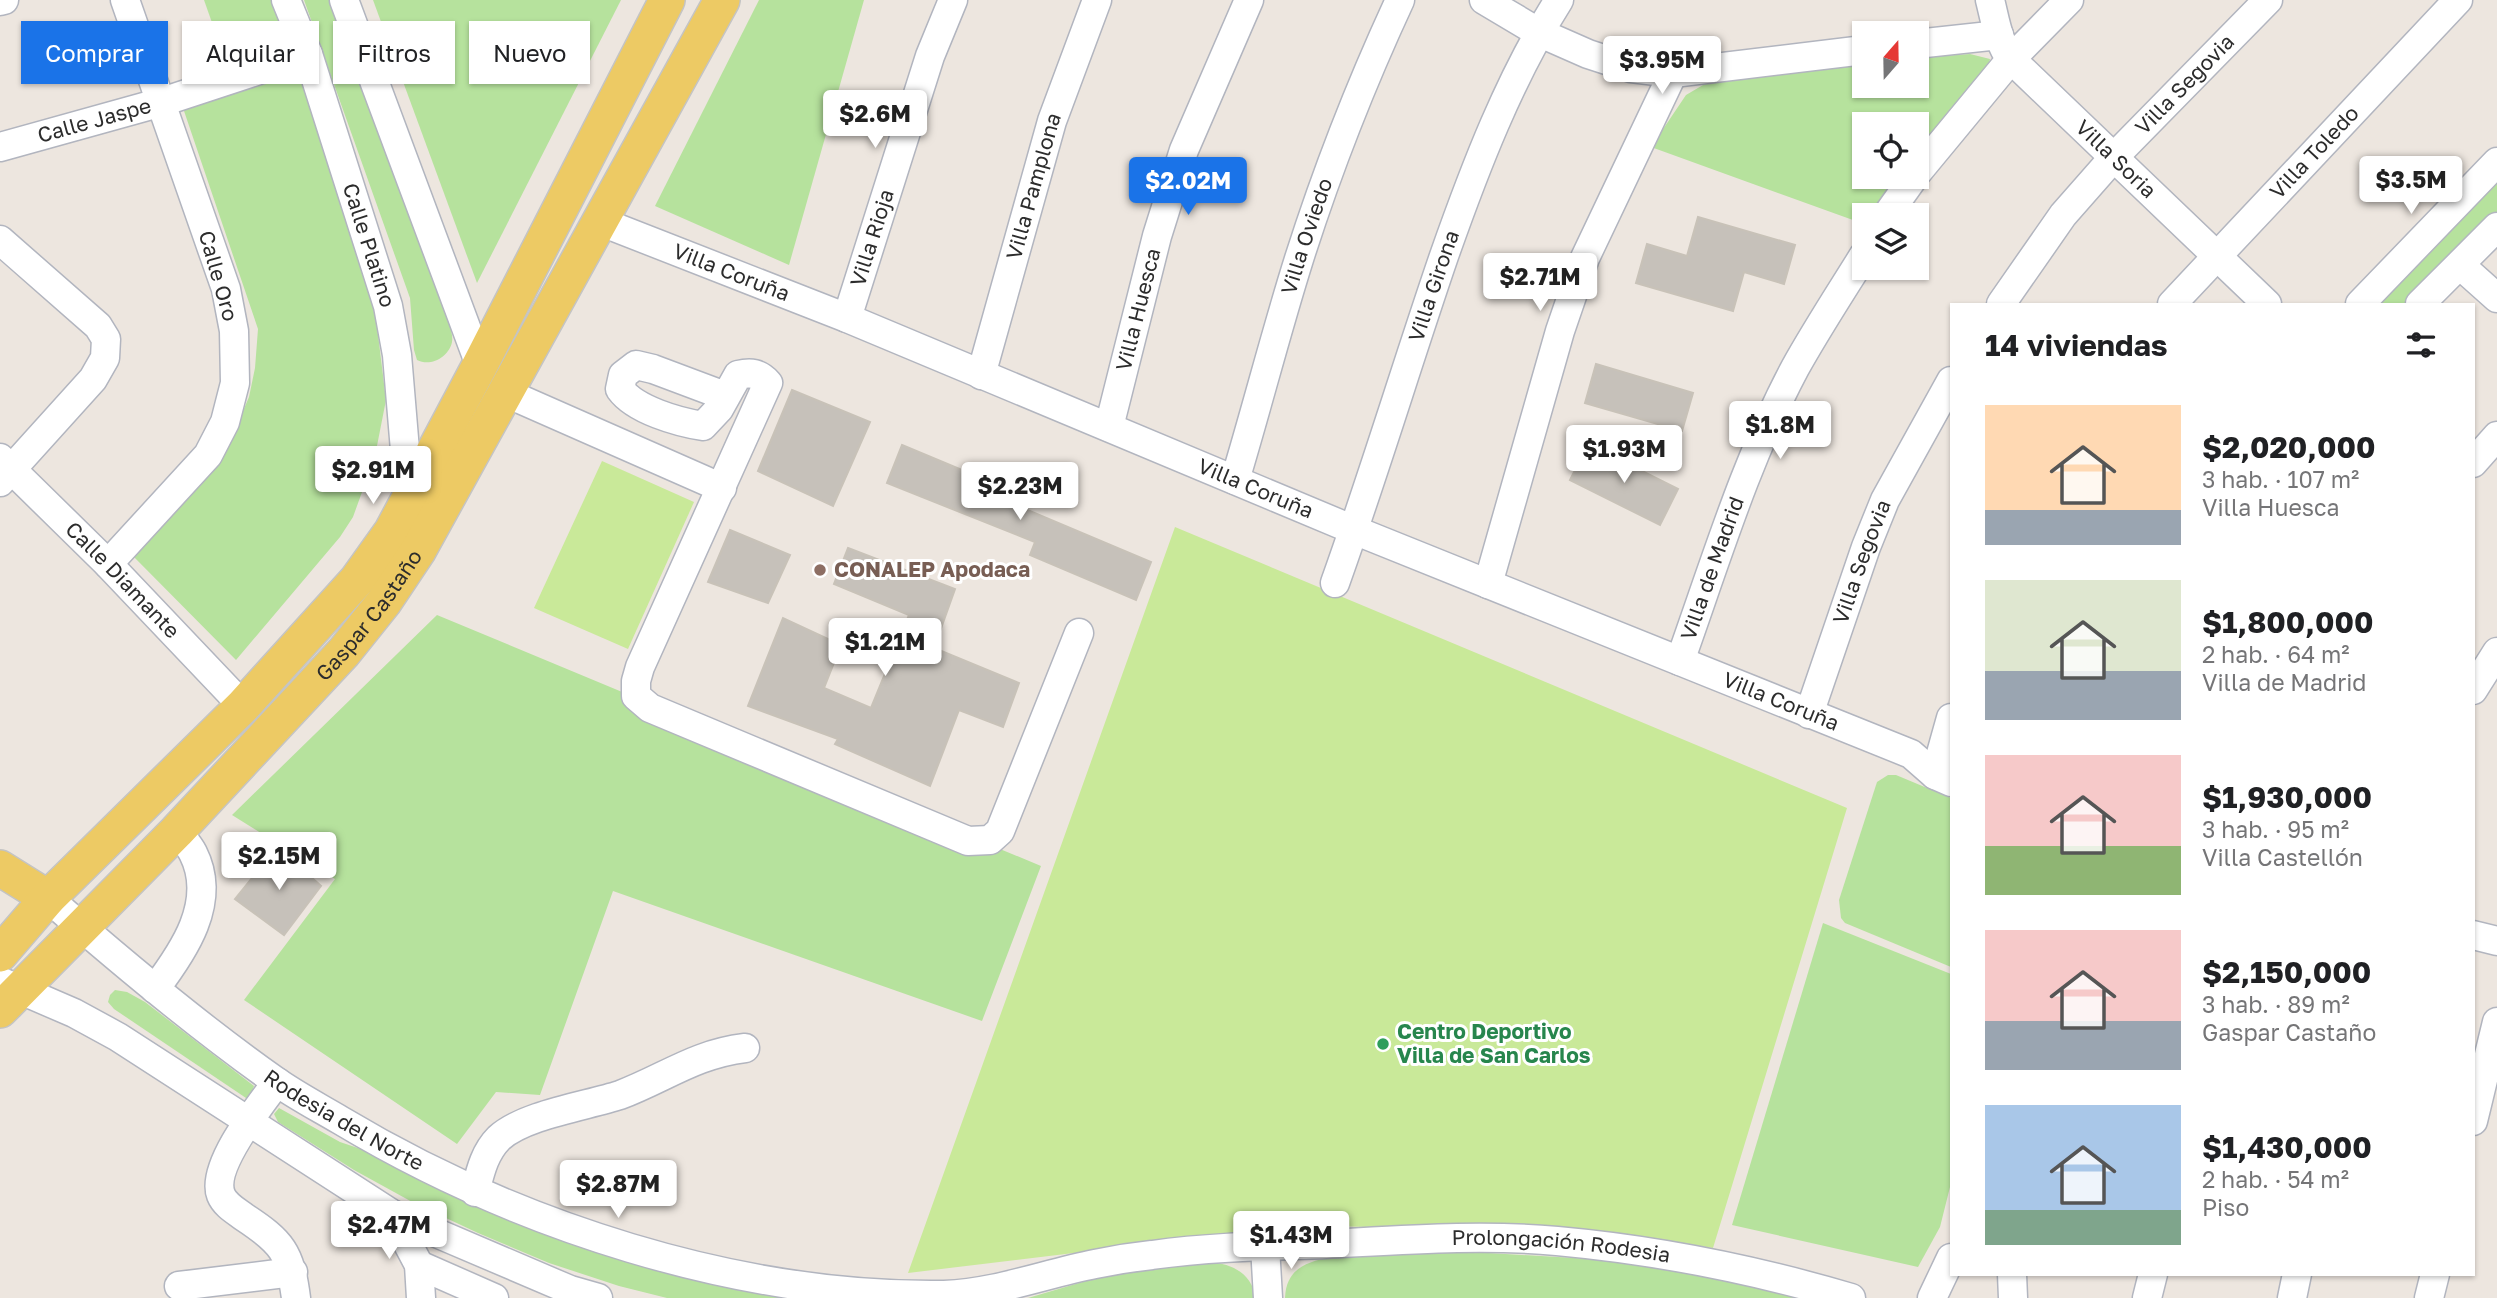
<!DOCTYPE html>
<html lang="es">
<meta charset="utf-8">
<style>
:root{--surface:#fff;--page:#f2f2f2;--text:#202124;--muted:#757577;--accent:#1a73e8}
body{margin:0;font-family:"Golos Text",sans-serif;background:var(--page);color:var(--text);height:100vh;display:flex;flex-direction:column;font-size:26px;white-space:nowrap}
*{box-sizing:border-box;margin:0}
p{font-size:23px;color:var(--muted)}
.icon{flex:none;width:38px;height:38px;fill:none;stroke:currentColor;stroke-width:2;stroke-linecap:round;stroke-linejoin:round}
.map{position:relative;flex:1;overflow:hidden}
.details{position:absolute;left:1950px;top:303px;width:525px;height:973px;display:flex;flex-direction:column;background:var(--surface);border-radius:0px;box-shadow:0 2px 5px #0004}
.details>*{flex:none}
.top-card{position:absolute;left:21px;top:21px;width:665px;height:63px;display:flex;gap:14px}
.needle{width:46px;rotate:20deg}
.fabs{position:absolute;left:1852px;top:21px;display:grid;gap:14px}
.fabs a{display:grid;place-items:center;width:77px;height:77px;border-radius:0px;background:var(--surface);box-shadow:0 2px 5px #0004;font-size:35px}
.price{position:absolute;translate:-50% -60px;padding:0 16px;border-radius:7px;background:#fff;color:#222;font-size:23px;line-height:46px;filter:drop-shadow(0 2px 4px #0008)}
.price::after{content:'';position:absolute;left:50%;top:42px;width:21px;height:16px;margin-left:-10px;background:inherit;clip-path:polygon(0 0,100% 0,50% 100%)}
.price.active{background:var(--accent);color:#fff}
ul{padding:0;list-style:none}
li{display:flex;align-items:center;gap:21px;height:175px;padding:0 35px}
li span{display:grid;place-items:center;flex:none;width:196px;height:140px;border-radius:0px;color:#555}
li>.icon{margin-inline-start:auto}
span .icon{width:84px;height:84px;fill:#fffc;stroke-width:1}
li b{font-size:30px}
h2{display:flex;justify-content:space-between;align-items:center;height:84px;padding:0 35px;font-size:30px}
.pill{padding:0 24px;border-radius:0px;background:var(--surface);box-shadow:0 2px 5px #0004;font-size:24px;line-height:63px}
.pill.active{background:var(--accent);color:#fff}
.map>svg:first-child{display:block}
</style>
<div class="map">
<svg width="2497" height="1298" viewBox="0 0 2497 1298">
<rect width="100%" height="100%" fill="#ede6df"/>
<!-- green -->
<g fill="#b6e29d">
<path d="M204 0H272L289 48 228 68Z"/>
<path d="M304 0H335L450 325C451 330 453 337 452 342 449 357 431 367 417 360L414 350 410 298Z"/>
<path d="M373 0H621L477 283Z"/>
<path d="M759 0H864L789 265 655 206Z"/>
<path d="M1970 54 1990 59 1988 71 1916 161V124H1864V177H1904L1874 215H1864V224L1651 147 1686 95 1715 78 1864 62V86H1916V58Z"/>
<path d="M300 74 374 302 386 400 375 456 353 517 340 537 236 660 132 555 240 418 249 397 255 368 258 329 183 108Z"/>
<path d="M2497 180V212L2406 304H2375Z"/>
<path d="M437 615 1041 866 982 1021 613 891 540 1095 496 1092 457 1144 244 1000 335 879 232 815Z"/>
<path d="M1888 775H1896L1951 798V967L1845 923 1841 918 1839 900 1877 782Z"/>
<path d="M1823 923 1951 974V1183L1940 1227 1918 1267 1732 1225Z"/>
<path d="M115 990 127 992 145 1002 254 1086 249 1100 114 1009 108 1002 110 995Z"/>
<path d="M279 1108 340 1142 804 1298H667L619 1286 549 1263 478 1233 414 1203 354 1170 278 1122 274 1114Z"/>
<path d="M1472 1252 1575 1258 1685 1268 1820 1298H1285C1286 1269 1306 1262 1331 1257Z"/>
<path d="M1209 1262C1233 1264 1251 1273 1256 1298H1028L1113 1273Z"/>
</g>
<!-- pitch -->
<g fill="#c9e999">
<path d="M602 461 694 502 628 649 534 608Z"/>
<path d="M1175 527 1847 808 1713 1248 1639 1236 1305 1225 908 1273Z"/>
</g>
<!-- building -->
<g fill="#c6c1ba" stroke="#c8c2b8" stroke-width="2">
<path d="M1698 217 1795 245 1784 284 1744 272 1733 311 1636 283 1647 244 1687 256Z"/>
<path d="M1596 364 1693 393 1682 431 1585 403Z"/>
<path d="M792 390 870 422 833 506 758 471Z"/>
<path d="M1588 444 1678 489 1660 525 1570 480Z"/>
<path d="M902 445 1029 498 1025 509 1151 562 1136 600 1030 555 1035 542 887 483Z"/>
<path d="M730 530 790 555 768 603 708 582Z"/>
<path d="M848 548 955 589 934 648 1019 683 1003 727 959 710 930 786 835 744 838 739 748 706 783 618 841 645 824 688 871 708 909 615 834 584Z"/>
<path d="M277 847 321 886 284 935 235 899Z"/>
</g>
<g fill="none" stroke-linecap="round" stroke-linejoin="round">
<defs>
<g id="minor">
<path id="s1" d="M286 0 308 54 388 306 397 355 409 498"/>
<path d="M344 0 480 365"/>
<path d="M1484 0 1538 32 1588 54 1631 68 1673 73 1864 50"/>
<path id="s2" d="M1990 0C1995 19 1998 43 2011 59L2267 304"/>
<path d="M0 1 4 0"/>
<path d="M1916 44 1999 35"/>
<path id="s3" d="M0 147 162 102 308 54"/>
<path d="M1916 174 2011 59 2069 0"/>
<path d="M1887 215 1914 177"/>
<path id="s4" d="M599 221 847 318 1354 530 1911 754 1935 775 1951 782"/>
<path d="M0 240 98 326 106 339 105 358 93 379 0 482"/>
<path d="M2460 265 2497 298"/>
<path id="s5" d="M2001 304 2063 215 2114 157 2268 0"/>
<path id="s6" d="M2172 304 2458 0"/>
<path d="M2360 304 2497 162"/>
<path d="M2420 304 2497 227"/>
<path id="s7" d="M847 318 930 56 953 0"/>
<path id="s8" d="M981 375 1052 121 1097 0"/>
<path d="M504 392 722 488"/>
<path d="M725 396 653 369 636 365 623 375 620 389C635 410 678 422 703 426L719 409 738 375C751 372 759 373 768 383L640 667 636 681V696L650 708 968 841 990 840 1000 831 1079 633"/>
<path id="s9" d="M1109 427 1157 236 1184 150 1249 0"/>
<path id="s10" d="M0 458 108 564 243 706"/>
<path d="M2473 463 2497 436"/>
<path id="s11" d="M1235 480C1257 407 1276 332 1299 259 1327 171 1361 84 1400 0"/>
<path d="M108 564 208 455 225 422 235 383 234 331 226 289 125 0"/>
<path id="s12" d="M1335 583C1374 474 1407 364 1444 256 1475 168 1509 79 1559 0"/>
<path d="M1488 584 1560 331 1585 258 1673 73"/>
<path id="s13" d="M1680 661C1715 563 1746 460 1795 368 1816 330 1841 292 1864 255"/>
<path d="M2473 690 2497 652"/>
<path id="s14" d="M1809 714 1866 547 1885 500 1951 381"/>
<path d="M1935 775 1951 718"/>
<path id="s15" d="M48 898C121 962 195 1024 274 1080 295 1095 318 1107 340 1120 515 1225 738 1298 944 1295 997 1293 1044 1274 1095 1264 1114 1260 1133 1257 1152 1255 1210 1247 1268 1246 1326 1244 1403 1240 1481 1234 1557 1241 1657 1250 1756 1270 1851 1298"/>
<path d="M2473 935 2497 941"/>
<path d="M0 981 74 1013 118 1037 392 1214 570 1290 598 1298"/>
<path d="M155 989C183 952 218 902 193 853 189 845 182 838 177 831"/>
<path d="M277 1082C260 1105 210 1167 221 1195 225 1205 236 1211 244 1217 282 1242 290 1252 296 1298"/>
<path d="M2473 1121 2497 1022"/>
<path d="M475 1192C480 1173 484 1153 499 1138 524 1115 586 1106 620 1095 665 1078 695 1054 745 1048"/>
<path d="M392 1214 419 1265 421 1298"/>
<path d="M1265 1246 1268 1298"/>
<path d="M419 1265 494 1298"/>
<path d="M2012 1274 2013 1298"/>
<path d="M179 1286 293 1272"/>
<path d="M1932 1298 1951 1258"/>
<path d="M2147 1298 2153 1274"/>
<path d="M2292 1298 2297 1274"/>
<path d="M2429 1298 2435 1274"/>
</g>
<g id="major">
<path d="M0 868 48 898"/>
<path d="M0 954 48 898 243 706 357 580 392 531 480 365 667 0"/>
<path id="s16" d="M0 1010 177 831 344 652 384 602 418 551 722 0"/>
</g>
</defs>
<!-- minor casing -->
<use href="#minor" stroke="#b2b5bf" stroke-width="31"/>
<!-- major casing -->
<use href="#major" stroke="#c4c4c4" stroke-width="38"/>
<!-- minor -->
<use href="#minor" stroke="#fff" stroke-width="28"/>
<!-- major -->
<use href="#major" stroke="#edca64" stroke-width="35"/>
</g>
<!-- markers -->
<circle fill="#8d6e63" stroke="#fff" stroke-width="2.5" cx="820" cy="570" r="7"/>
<circle fill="#2e9e5b" stroke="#fff" stroke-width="2.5" cx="1383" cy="1044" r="7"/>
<g text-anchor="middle" stroke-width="6" stroke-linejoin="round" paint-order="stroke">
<!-- street labels -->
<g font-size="21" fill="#2c2c2c" stroke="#fff">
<text dy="7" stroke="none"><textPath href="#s5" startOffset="287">Villa Segovia</textPath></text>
<text dy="7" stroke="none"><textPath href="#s3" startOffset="98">Calle Jaspe</textPath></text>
<text dy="7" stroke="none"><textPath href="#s6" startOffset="208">Villa Toledo</textPath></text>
<text dy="7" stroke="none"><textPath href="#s2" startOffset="208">Villa Soria</textPath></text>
<text dy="7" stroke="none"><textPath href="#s8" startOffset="196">Villa Pamplona</textPath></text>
<text dy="7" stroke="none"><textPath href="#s11" startOffset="254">Villa Oviedo</textPath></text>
<text dy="7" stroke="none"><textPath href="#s7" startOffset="84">Villa Rioja</textPath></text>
<text dy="7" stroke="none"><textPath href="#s1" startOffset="259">Calle Platino</textPath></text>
<text dy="7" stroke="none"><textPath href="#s4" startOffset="142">Villa Coruña</textPath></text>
<text transform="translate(218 276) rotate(74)" y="7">Calle Oro</text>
<text dy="7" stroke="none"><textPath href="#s12" startOffset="313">Villa Girona</textPath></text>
<text dy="7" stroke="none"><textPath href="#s9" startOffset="121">Villa Huesca</textPath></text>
<text dy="7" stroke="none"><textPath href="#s4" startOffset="709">Villa Coruña</textPath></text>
<text dy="7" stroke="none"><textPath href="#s14" startOffset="161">Villa Segovia</textPath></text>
<text dy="7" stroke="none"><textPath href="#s13" startOffset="98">Villa de Madrid</textPath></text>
<text dy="7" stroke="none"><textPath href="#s10" startOffset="173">Calle Diamante</textPath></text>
<text dy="7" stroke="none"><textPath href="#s16" startOffset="541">Gaspar Castaño</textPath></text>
<text dy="7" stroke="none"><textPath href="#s4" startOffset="1276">Villa Coruña</textPath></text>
<text dy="7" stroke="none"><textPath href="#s15" startOffset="371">Rodesia del Norte</textPath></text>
<text dy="7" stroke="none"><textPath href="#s15" startOffset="1626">Prolongación Rodesia</textPath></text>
</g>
<!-- education labels -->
<g font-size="21" font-weight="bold" fill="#785e54" stroke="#fff" text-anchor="start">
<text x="834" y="577">CONALEP Apodaca</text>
</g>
<!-- leisure labels -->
<g font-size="21" font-weight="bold" fill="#27864d" stroke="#fff" text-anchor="start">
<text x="1397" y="1039">Centro Deportivo<tspan x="1397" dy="24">Villa de San Carlos</tspan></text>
</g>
</g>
</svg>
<div class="fabs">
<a><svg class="needle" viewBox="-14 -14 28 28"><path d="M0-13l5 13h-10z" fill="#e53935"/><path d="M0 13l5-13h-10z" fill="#757577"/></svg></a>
<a><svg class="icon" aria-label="locate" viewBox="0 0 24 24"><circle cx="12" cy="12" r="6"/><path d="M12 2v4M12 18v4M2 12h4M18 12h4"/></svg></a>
<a><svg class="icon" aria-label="layers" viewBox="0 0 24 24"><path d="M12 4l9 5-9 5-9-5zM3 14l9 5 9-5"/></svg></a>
</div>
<b class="price" style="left:1662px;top:96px">$3.95M</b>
<b class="price" style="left:875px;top:150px">$2.6M</b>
<b class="price" style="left:2411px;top:216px">$3.5M</b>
<b class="price active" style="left:1188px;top:217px">$2.02M</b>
<b class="price" style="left:1540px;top:313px">$2.71M</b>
<b class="price" style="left:1780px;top:461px">$1.8M</b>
<b class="price" style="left:1624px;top:485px">$1.93M</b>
<b class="price" style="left:373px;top:506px">$2.91M</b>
<b class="price" style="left:1020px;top:522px">$2.23M</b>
<b class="price" style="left:885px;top:678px">$1.21M</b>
<b class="price" style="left:279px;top:892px">$2.15M</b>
<b class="price" style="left:618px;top:1220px">$2.87M</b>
<b class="price" style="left:389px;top:1261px">$2.47M</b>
<b class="price" style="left:1291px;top:1271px">$1.43M</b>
<div class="top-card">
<a class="pill active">Comprar</a>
<a class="pill">Alquilar</a>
<a class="pill">Filtros</a>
<a class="pill">Nuevo</a>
</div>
<section class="details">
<h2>14 viviendas<svg class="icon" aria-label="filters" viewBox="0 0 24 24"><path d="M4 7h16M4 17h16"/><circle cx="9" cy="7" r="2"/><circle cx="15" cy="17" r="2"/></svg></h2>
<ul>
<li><span style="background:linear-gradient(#ffd9b3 75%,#9aa5b1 0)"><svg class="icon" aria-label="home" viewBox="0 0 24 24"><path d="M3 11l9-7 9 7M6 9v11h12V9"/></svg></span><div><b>$2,020,000</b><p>3 hab. · 107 m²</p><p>Villa Huesca</p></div></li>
<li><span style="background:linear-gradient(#dfe7d0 65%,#9aa5b1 0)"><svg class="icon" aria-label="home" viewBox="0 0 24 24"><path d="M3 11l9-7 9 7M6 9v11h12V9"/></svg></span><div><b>$1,800,000</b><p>2 hab. · 64 m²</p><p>Villa de Madrid</p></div></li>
<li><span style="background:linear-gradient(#f6c9c9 65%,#8fb573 0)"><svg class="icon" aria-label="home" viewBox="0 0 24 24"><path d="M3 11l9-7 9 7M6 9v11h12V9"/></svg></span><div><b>$1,930,000</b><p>3 hab. · 95 m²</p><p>Villa Castellón</p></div></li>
<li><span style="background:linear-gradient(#f6c9c9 65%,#9aa5b1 0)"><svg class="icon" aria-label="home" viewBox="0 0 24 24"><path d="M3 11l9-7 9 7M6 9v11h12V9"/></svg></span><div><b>$2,150,000</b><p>3 hab. · 89 m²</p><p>Gaspar Castaño</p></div></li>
<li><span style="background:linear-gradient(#a9c7e8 75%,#7fa58c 0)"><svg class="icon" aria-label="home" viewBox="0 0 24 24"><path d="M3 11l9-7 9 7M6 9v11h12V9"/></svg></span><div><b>$1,430,000</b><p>2 hab. · 54 m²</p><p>Piso</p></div></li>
</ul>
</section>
</div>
